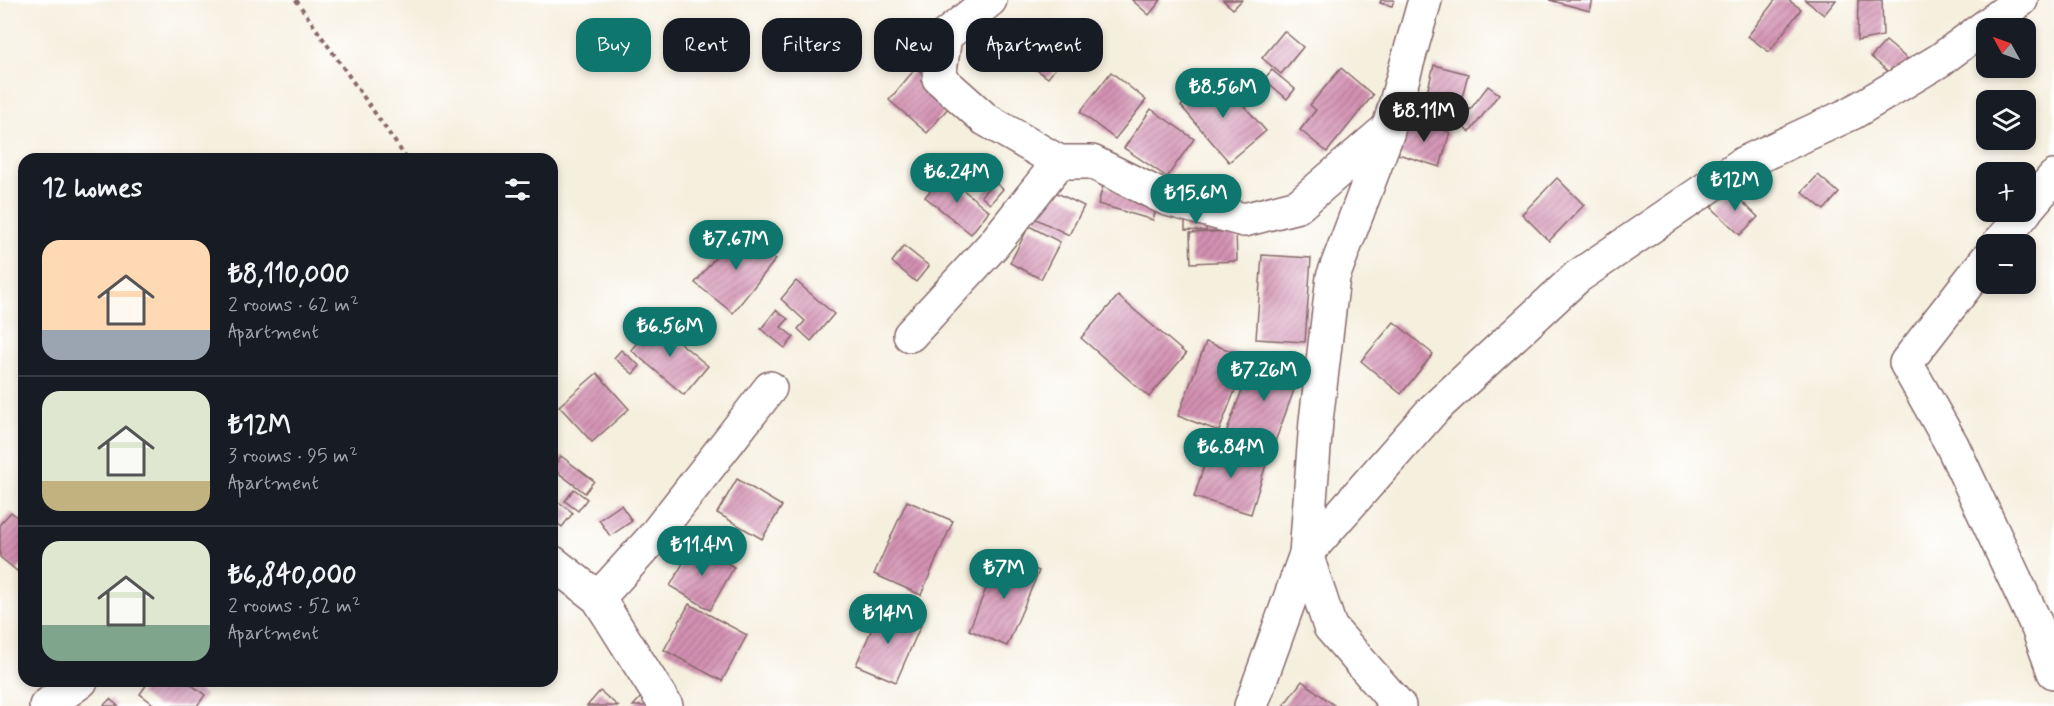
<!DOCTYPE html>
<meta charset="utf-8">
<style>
:root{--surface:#171b24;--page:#242831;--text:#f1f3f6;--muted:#9ea1a6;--line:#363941;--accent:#0f766e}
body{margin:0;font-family:Mynerve,sans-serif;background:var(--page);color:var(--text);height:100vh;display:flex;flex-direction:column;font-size:22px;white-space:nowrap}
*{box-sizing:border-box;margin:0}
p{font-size:20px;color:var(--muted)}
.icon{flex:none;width:33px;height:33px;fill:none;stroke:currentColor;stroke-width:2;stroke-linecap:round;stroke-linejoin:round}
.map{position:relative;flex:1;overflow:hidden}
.panel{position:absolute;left:18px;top:153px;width:540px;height:534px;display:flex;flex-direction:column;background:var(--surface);border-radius:18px;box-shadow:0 3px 9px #0003}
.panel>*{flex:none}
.hud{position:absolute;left:576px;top:18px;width:570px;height:54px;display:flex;gap:12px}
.needle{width:39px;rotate:310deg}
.buttons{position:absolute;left:1976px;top:18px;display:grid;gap:12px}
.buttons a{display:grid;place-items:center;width:60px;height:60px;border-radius:12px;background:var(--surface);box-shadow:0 3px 9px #0003;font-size:30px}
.price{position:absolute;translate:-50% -51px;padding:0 14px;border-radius:21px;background:var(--accent);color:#fff;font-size:20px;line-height:39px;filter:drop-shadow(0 2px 3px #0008)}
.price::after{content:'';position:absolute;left:50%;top:36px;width:18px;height:14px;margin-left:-9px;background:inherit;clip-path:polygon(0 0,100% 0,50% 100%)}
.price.active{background:#222;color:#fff}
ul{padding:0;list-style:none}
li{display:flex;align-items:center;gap:18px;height:150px;padding:0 24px}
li+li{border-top:2px solid var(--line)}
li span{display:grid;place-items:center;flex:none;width:168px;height:120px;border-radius:18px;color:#555}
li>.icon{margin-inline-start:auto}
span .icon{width:72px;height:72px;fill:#fffc;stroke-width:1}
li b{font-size:26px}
h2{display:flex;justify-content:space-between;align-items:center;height:72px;padding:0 24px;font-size:26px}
.tag{padding:0 21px;border-radius:18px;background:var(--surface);box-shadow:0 3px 9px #0003;font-size:21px;line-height:54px}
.tag.active{background:var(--accent);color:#fff}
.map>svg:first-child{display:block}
</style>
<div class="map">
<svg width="2054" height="706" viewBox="0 0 2054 706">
<defs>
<pattern id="building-hatch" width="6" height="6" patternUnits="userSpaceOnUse" patternTransform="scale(1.5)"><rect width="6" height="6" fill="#d391b2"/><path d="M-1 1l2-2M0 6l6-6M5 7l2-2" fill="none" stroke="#ad7691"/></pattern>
</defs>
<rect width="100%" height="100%" fill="#fff"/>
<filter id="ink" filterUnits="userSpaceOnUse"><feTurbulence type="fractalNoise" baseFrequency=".0167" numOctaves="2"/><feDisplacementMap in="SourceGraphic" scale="12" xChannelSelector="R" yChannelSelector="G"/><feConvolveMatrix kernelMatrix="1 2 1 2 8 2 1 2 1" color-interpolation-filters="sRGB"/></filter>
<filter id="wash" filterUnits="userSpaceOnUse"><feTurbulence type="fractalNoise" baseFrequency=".008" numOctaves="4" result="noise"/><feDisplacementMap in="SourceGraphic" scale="24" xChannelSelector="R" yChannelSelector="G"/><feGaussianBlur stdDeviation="1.35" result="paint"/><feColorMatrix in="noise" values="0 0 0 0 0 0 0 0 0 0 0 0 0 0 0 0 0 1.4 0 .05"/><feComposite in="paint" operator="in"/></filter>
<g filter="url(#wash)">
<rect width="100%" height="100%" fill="#f5efde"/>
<g id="blocks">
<!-- building -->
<g fill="url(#building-hatch)">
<path d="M1132 0H1161L1149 15Z"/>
<path d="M1223 0H1242L1233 9Z"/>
<path d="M1381 0H1394L1392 6 1380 3Z"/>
<path d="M1549 0H1593L1590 11Z"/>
<path d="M1775 0H1788L1801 9 1769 52 1748 36Z"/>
<path d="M1805 0H1836L1824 15Z"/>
<path d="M1858 0H1882L1883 36 1857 41Z"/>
<path d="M1052 21 1077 40 1048 78 1023 60 1033 48 1024 41 1037 24 1046 30Z"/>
<path d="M1284 31 1303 47 1281 74 1262 58Z"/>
<path d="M1886 41 1911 62 1897 79 1871 57Z"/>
<path d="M1434 65 1468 74 1455 124 1421 116Z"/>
<path d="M916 68 954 101 927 133 889 100Z"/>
<path d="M1341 68 1373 95 1327 152 1300 130 1316 110 1310 105Z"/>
<path d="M1272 70 1295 89 1287 99 1264 79Z"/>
<path d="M1111 72 1146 100 1115 139 1080 112Z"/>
<path d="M1217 75 1266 131 1229 162 1181 106Z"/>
<path d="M1488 86 1499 94 1470 132 1459 124Z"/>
<path d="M1151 109 1194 139 1167 177 1124 148Z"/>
<path d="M1409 119 1450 132 1440 167 1398 154Z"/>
<path d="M944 174 989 211 971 234 925 197Z"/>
<path d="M1818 175 1839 193 1824 210 1802 192Z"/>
<path d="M1557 178 1584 205 1549 241 1522 214Z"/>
<path d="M994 182 1003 189 990 204 981 196Z"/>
<path d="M1103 186 1158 203 1153 220 1098 204Z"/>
<path d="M1729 189 1758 217 1740 235 1711 207Z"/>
<path d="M1051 190 1084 206 1069 235 1036 219Z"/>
<path d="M1185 220H1207L1206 231 1185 230Z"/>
<path d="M1029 226 1060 242 1041 279 1010 263Z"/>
<path d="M738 229 776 259 733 313 695 283Z"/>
<path d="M1236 231 1237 261 1191 263 1190 233Z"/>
<path d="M904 246 929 266 916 282 892 262Z"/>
<path d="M1262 255 1311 258 1305 342 1256 339Z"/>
<path d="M796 281 834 314 811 341 798 329 805 321 781 299Z"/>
<path d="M1118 296 1186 354 1149 397 1081 338Z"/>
<path d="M776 310 788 319 781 327 794 337 785 348 761 329Z"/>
<path d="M655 322 708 366 684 395 631 350Z"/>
<path d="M1394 322 1433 354 1401 394 1361 361Z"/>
<path d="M1206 342 1248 357 1219 431 1178 416Z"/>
<path d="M621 350 640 366 633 374 614 358Z"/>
<path d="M1255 355 1301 371 1272 450 1226 433Z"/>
<path d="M597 373 629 409 592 442 559 406Z"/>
<path d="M1211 444 1267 461 1251 514 1194 497Z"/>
<path d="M561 456 594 481 585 493 552 468Z"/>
<path d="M737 479 782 506 762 539 717 513Z"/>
<path d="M574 489 587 499 578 511 565 501Z"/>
<path d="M552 497 573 513 562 527 552 519Z"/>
<path d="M907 501 953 521 921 595 874 574Z"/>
<path d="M621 505 632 521 610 536 599 520Z"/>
<path d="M11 512 24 523V563L17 571 0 557V524Z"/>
<path d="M694 544 734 567 710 610 670 586Z"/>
<path d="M1000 555 1039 571 1007 646 969 630Z"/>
<path d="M689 604 747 635 722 681 664 650Z"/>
<path d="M881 608 921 625 896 682 856 665Z"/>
<path d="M149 681H186L205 695 197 706H156L140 694Z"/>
<path d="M1302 681 1335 706H1283Z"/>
<path d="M600 691 618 706H587Z"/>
<path d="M642 696 654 706H633Z"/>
<path d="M110 699 118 706H103Z"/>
</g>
</g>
</g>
<g filter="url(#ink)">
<use href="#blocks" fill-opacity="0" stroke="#86686a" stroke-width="1.5"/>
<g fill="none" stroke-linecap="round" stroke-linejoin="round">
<defs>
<g id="minor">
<path d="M990 0 945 36 939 78 985 119 1059 162"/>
<path d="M2025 211 2054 177"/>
<path d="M1998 244 2025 212"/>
<path d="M1986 260 1906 363 1952 445 2038 628 2054 672"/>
<path d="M910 335 993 245 1059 162H1092L1167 199 1244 220 1298 206 1387 129"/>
<path d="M552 562 598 598 666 706"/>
<path d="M598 598 652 539 770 388"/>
<path d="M46 706 81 681"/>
<path d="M1251 706 1306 554 1316 421 1333 277 1387 134 1425 0"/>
<path d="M1399 706 1330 627 1306 554 1433 410 1577 277 1744 163 1852 113 1940 60 2021 0"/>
</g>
</defs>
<!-- minor casing -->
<use href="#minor" stroke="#86686a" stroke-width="36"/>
<!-- path -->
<path stroke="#86686a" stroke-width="4" stroke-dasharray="4.5 4.5" stroke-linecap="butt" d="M296 0 407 159"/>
<!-- minor -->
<use href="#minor" stroke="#fff" stroke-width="33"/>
</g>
</g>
</svg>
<div class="buttons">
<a><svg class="needle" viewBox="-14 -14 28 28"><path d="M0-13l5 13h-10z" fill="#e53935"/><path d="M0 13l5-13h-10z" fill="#9ea1a6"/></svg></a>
<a><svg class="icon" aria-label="layers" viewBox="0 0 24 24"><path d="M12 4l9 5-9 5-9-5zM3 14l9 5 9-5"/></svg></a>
<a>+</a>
<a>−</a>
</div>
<b class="price" style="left:1223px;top:119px">₺8.56M</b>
<b class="price active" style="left:1424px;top:143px">₺8.11M</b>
<b class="price" style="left:957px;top:204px">₺6.24M</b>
<b class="price" style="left:1735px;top:212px">₺12M</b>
<b class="price" style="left:1196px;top:225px">₺15.6M</b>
<b class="price" style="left:736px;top:271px">₺7.67M</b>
<b class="price" style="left:670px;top:358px">₺6.56M</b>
<b class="price" style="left:1264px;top:402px">₺7.26M</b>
<b class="price" style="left:1231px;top:479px">₺6.84M</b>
<b class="price" style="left:702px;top:577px">₺11.4M</b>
<b class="price" style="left:1004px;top:600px">₺7M</b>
<b class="price" style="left:888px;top:645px">₺14M</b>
<div class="hud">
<a class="tag active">Buy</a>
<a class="tag">Rent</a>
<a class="tag">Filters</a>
<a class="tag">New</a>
<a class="tag">Apartment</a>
</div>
<section class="panel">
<h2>12 homes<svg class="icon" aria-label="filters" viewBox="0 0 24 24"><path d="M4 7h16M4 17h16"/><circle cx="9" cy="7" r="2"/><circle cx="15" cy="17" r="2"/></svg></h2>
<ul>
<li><span style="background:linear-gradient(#ffd9b3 75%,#9aa5b1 0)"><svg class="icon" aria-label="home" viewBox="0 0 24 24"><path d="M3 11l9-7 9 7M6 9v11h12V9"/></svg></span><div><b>₺8,110,000</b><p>2 rooms · 62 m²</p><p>Apartment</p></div></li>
<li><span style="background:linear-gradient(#dfe7d0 75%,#c2b280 0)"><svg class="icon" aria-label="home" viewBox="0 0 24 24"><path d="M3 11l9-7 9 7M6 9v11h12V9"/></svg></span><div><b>₺12M</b><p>3 rooms · 95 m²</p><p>Apartment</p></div></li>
<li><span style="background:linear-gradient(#dfe7d0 70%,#7fa58c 0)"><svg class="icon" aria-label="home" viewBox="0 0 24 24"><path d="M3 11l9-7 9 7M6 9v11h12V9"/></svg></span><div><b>₺6,840,000</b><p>2 rooms · 52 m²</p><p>Apartment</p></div></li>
</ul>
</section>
</div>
